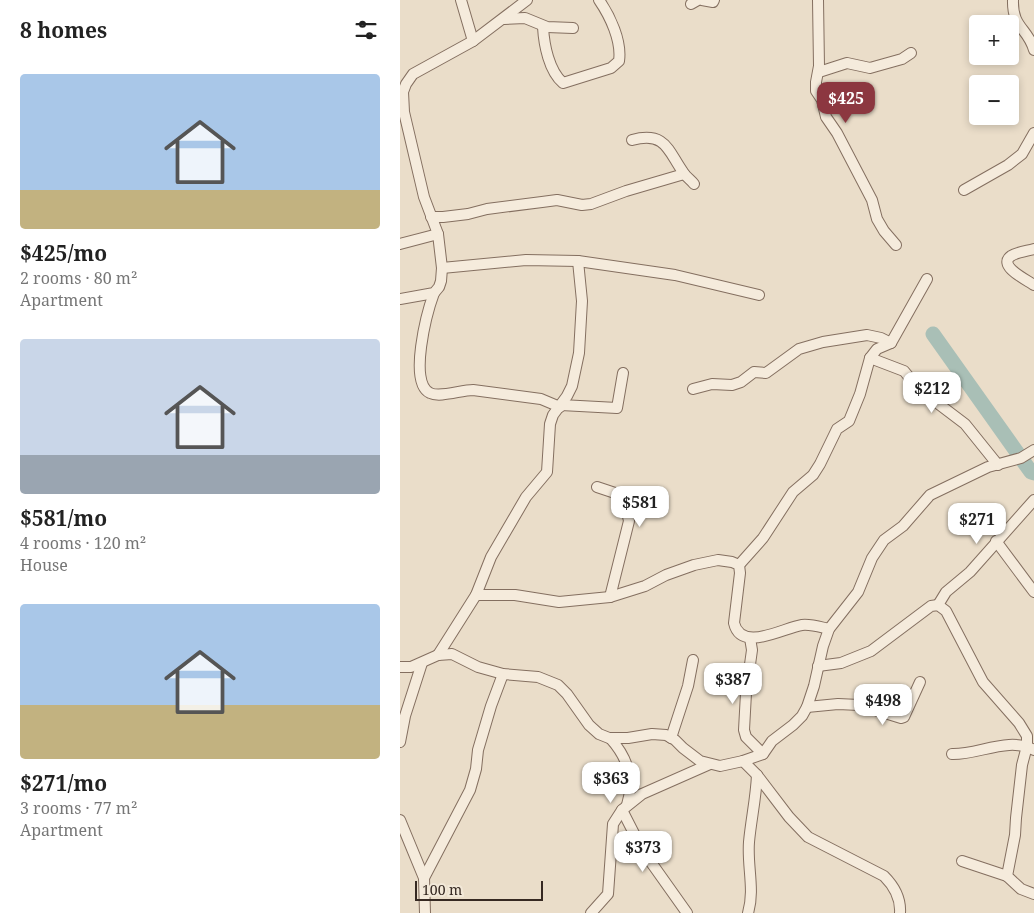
<!DOCTYPE html>
<meta charset="utf-8">
<style>
:root{--surface:#fff;--page:#f6f6f6;--text:#222;--muted:#767676;--accent:#8c3740}
body{margin:0;font-family:"Noto Serif",serif;background:var(--page);color:var(--text);height:100vh;display:flex;flex-direction:column;font-size:19px;white-space:nowrap}
*{box-sizing:border-box;margin:0}
p{font-size:16px;color:var(--muted)}
.icon{flex:none;width:28px;height:28px;fill:none;stroke:currentColor;stroke-width:2;stroke-linecap:round;stroke-linejoin:round}
.map{position:relative;flex:1;overflow:hidden}
.drawer{display:flex;flex-direction:column;background:var(--surface);width:400px}
.drawer>*{flex:none}
.fabs{position:absolute;left:569px;top:15px;display:grid;gap:10px}
.fabs a{display:grid;place-items:center;width:50px;height:50px;border-radius:5px;background:var(--surface);box-shadow:0 2px 8px #0003;font-size:25px}
.scale{position:absolute;left:15px;bottom:12px;width:128px;box-sizing:border-box;padding-left:5px;border:2px solid #362922;border-top:0;font-size:14px;line-height:18px;white-space:nowrap;color:#362922;-webkit-text-stroke:4px #f2e8d8;paint-order:stroke}
.price{position:absolute;translate:-50% -42px;padding:0 11px;border-radius:10px;background:#fff;color:#222;font-size:16px;line-height:32px;filter:drop-shadow(0 1px 2px #0008)}
.price::after{content:'';position:absolute;left:50%;top:30px;width:15px;height:11px;margin-left:-8px;background:inherit;clip-path:polygon(0 0,100% 0,50% 100%)}
.price.selected{background:var(--accent);color:#fff}
ul{padding:0;list-style:none}
li{display:grid;align-content:center;gap:10px;height:265px;padding:0 20px}
li span{display:grid;place-items:center;height:155px;border-radius:5px;color:#555}
li>.icon{margin-inline-start:auto}
span .icon{width:90px;height:90px;fill:#fffc;stroke-width:1}
li b{font-size:21px}
h2{display:flex;justify-content:space-between;align-items:center;height:60px;padding:0 20px;font-size:21px}
main{display:flex;flex:1;min-height:0}
.map>svg:first-child{display:block}
</style>
<main>
<section class="drawer">
<h2>8 homes<svg class="icon" aria-label="filters" viewBox="0 0 24 24"><path d="M4 7h16M4 17h16"/><circle cx="9" cy="7" r="2"/><circle cx="15" cy="17" r="2"/></svg></h2>
<ul>
<li><span style="background:linear-gradient(#a9c7e8 75%,#c2b280 0)"><svg class="icon" aria-label="home" viewBox="0 0 24 24"><path d="M3 11l9-7 9 7M6 9v11h12V9"/></svg></span><div><b>$425/mo</b><p>2 rooms · 80 m²</p><p>Apartment</p></div></li>
<li><span style="background:linear-gradient(#c9d6e8 75%,#9aa5b1 0)"><svg class="icon" aria-label="home" viewBox="0 0 24 24"><path d="M3 11l9-7 9 7M6 9v11h12V9"/></svg></span><div><b>$581/mo</b><p>4 rooms · 120 m²</p><p>House</p></div></li>
<li><span style="background:linear-gradient(#a9c7e8 65%,#c2b280 0)"><svg class="icon" aria-label="home" viewBox="0 0 24 24"><path d="M3 11l9-7 9 7M6 9v11h12V9"/></svg></span><div><b>$271/mo</b><p>3 rooms · 77 m²</p><p>Apartment</p></div></li>
</ul>
</section>
<div class="map">
<svg width="634" height="913" viewBox="0 0 634 913">
<rect width="100%" height="100%" fill="#eaddc9"/>
<g fill="none" stroke-linecap="round" stroke-linejoin="round">
<!-- river -->
<path stroke="#a9bfb6" stroke-width="15" d="M533 334 621 458 631 472 634 473"/>
<defs>
<g id="minor">
<path d="M61 0 73 41"/>
<path d="M302 0 313 2 314 0"/>
<path d="M418 0 419 66 416 82V91L422 100 426 117 437 133 472 200 477 219 484 231 496 245"/>
<path d="M613 0C612 28 628 28 634 50"/>
<path d="M291 4 298 0"/>
<path d="M104 19 125 18 147 27 173 28"/>
<path d="M143 27C144 45 149 71 163 83L211 68 219 61C222 41 210 16 199 0"/>
<path d="M419 72 447 63 470 68 477 66 502 59 511 53"/>
<path d="M232 140C266 131 268 151 283 172 286 177 291 180 294 184"/>
<path d="M564 190 608 165 622 154 634 133"/>
<path d="M31 217H43L68 214 87 209 142 202 157 200 182 205 191 204 226 191 284 174"/>
<path d="M0 244 38 234"/>
<path d="M634 249C627 251 617 252 611 256 597 266 627 280 634 285"/>
<path d="M42 268 126 260 178 261 275 275 359 295"/>
<path d="M34 293C27 312 8 383 30 393 40 398 61 390 73 390L141 399 160 407"/>
<path d="M0 299 34 293 39 287 41 281 42 268 38 234 24 197 4 112 3 92 6 84 13 74 73 41 127 0"/>
<path d="M470 358 504 371 514 383 536 402 565 424 598 465"/>
<path d="M293 389 312 384 332 385 341 382 354 372 366 373 399 349 423 342 467 335 481 338 491 343"/>
<path d="M161 405 217 408 223 373"/>
<path d="M197 487 218 494 225 503 229 521 210 597"/>
<path d="M596 541 634 592"/>
<path d="M339 565 363 538 393 492 413 475 420 464 437 429 449 421 460 394 470 358 477 349 491 343 527 279"/>
<path d="M76 595H115L159 602 210 597 245 586 266 575 294 565 318 560 332 562 339 565 340 573 334 623C341 653 383 628 402 625 411 624 420 627 429 629"/>
<path d="M538 605 546 592 570 572 634 500"/>
<path d="M350 638 352 650 346 693 344 730 346 737 363 754"/>
<path d="M38 655 76 595 91 557 126 497 147 472 150 424 153 415 167 396 172 386 179 353 182 301 178 261"/>
<path d="M418 666 441 663 471 651 531 606 538 605 546 611 583 682 619 723 627 736V746L622 765 616 818 615 835 607 876 621 889 634 894"/>
<path d="M0 667H11L38 655 52 654 78 667 103 674 138 677 158 685 167 694 189 725 199 734 209 738H228L252 734 266 735 275 740 283 748 300 761 320 766 343 761 363 754 372 741 393 725 402 716 407 707 414 686 423 646 429 629 458 592 472 558 484 540 503 526 530 495 588 467 621 458 634 450"/>
<path d="M407 707 438 704 459 705 501 718 504 717 520 682"/>
<path d="M210 738C228 758 235 779 227 805"/>
<path d="M271 738 288 686 293 660"/>
<path d="M0 742 5 716 22 663"/>
<path d="M552 754C578 755 609 736 634 750"/>
<path d="M343 761 357 775 389 817 408 837 484 876C494 886 501 898 500 913"/>
<path d="M222 810 243 851 287 913"/>
<path d="M0 820 24 878 25 913"/>
<path d="M562 861 607 876"/>
<path d="M24 878 70 790 76 769 78 750 91 706 103 674"/>
<path d="M191 913 208 894 213 824 222 810 242 794 310 764"/>
<path d="M348 913C355 890 347 866 349 842 351 820 356 798 357 775"/>
</g>
</defs>
<!-- minor casing -->
<use href="#minor" stroke="#846f60" stroke-width="12"/>
<!-- minor -->
<use href="#minor" stroke="#f5ebdc" stroke-width="10"/>
</g>
</svg>
<div class="fabs">
<a>+</a>
<a>−</a>
</div>
<div class="scale">100 m</div>
<b class="price selected" style="left:446px;top:124px">$425</b>
<b class="price" style="left:532px;top:414px">$212</b>
<b class="price" style="left:240px;top:528px">$581</b>
<b class="price" style="left:577px;top:545px">$271</b>
<b class="price" style="left:333px;top:705px">$387</b>
<b class="price" style="left:483px;top:726px">$498</b>
<b class="price" style="left:211px;top:804px">$363</b>
<b class="price" style="left:243px;top:873px">$373</b>
</div>
</main>
